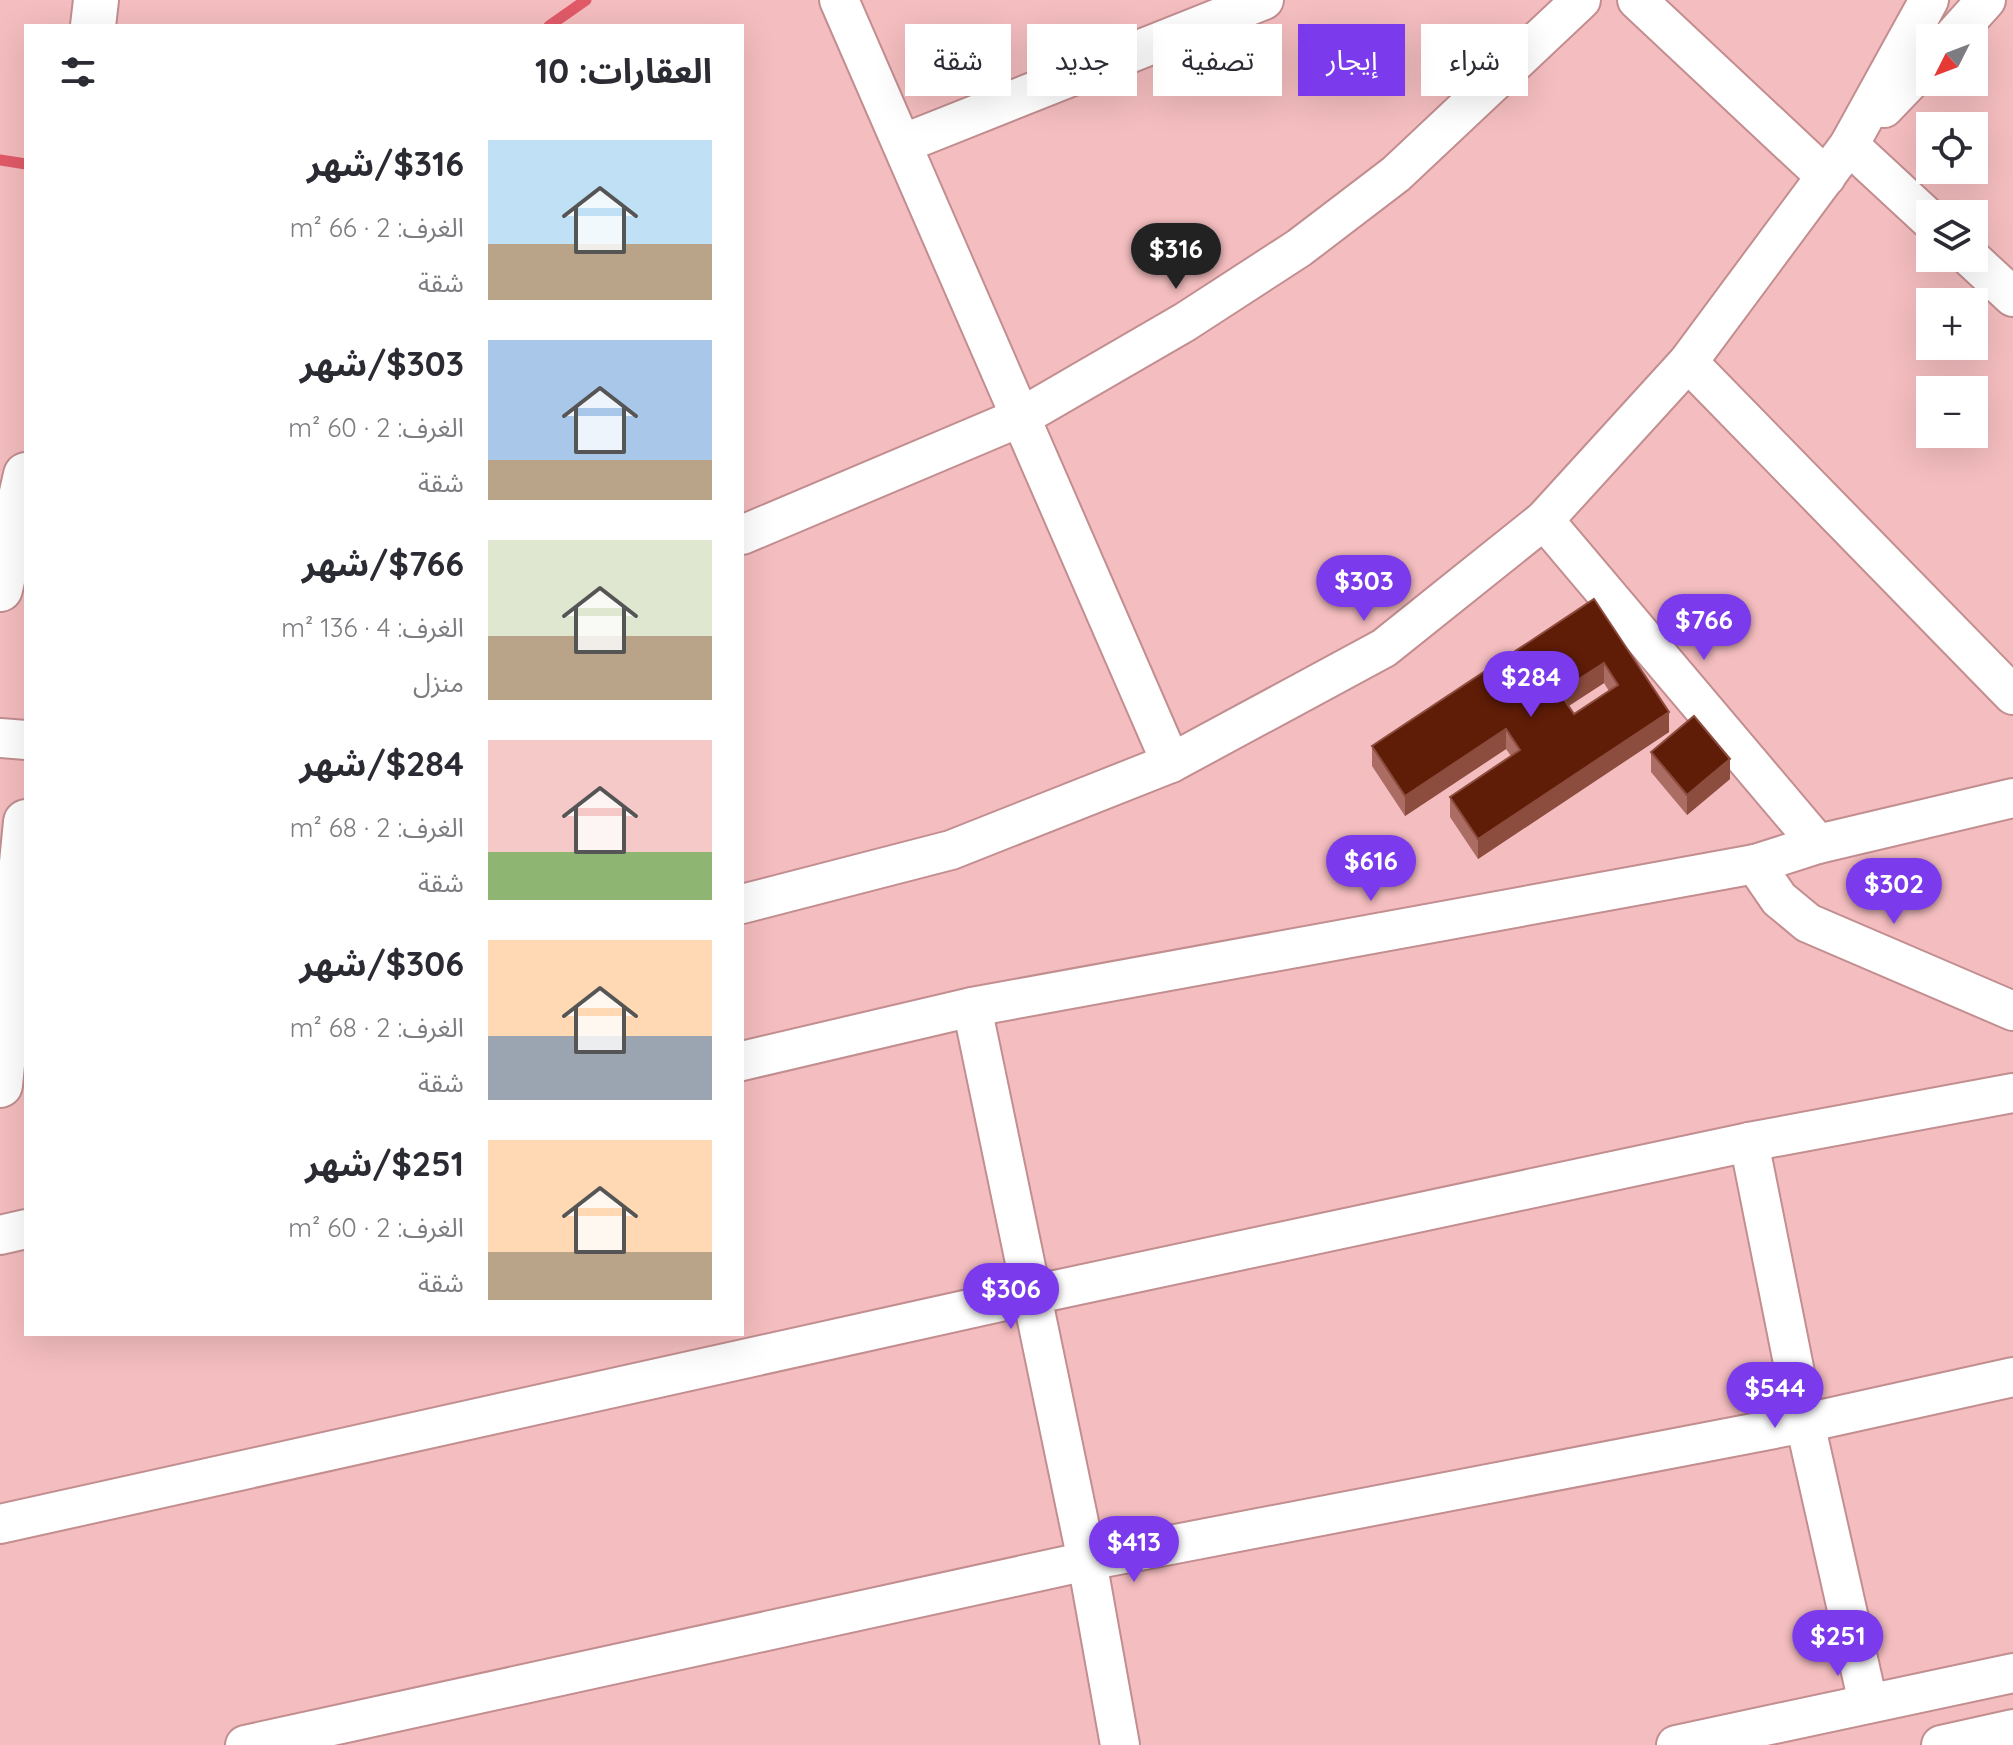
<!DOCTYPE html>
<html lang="ar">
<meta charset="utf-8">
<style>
:root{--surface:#fff;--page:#f7f7f7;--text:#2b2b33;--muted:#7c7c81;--accent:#7c3aed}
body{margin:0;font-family:Quicksand,"Noto Sans Arabic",sans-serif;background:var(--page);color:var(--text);direction:rtl;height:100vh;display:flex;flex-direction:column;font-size:30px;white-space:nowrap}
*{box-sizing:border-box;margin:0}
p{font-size:26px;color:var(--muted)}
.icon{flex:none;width:44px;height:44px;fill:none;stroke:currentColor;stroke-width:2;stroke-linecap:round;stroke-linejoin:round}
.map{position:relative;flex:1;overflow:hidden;direction:ltr}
.side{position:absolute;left:24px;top:24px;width:720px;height:1312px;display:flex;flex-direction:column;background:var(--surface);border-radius:0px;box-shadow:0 8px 32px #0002;direction:rtl}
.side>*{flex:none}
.banner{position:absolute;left:768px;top:24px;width:760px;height:72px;direction:rtl;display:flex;gap:16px}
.needle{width:52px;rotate:228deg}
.controls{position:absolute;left:1916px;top:24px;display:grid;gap:16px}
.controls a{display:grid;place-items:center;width:72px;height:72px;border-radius:0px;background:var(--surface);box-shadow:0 8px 32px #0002;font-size:40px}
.price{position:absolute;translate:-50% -68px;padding:0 18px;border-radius:28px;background:var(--accent);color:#fff;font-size:26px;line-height:52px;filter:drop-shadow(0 2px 4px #0008)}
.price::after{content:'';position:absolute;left:50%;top:48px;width:24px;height:18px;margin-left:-12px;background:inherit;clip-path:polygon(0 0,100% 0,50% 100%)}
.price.current{background:#222;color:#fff}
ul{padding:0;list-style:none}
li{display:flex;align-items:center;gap:24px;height:200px;padding:0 32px}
li span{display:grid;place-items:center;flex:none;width:224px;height:160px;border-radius:0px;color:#555}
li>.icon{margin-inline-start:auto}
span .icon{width:96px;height:96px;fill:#fffc;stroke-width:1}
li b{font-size:34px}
h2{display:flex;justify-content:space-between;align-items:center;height:96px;padding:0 32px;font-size:34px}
.tag{padding:0 28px;border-radius:0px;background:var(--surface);box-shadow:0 8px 32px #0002;font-size:28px;line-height:72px}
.tag.current{background:var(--accent);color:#fff}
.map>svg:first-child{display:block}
</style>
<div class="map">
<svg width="2013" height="1745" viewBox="0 0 2013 1745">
<rect width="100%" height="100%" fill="#f4bdbf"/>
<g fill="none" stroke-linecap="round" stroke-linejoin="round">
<!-- stream -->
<g stroke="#e15a68" stroke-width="11">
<path d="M549 26 586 0"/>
<path d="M0 160 26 164"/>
</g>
<defs>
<g id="minor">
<path d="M839 0 1171 763"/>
<path d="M1637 0 1826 177"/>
<path d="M1952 38 1986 0"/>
<path d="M1884 108 1930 60"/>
<path d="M902 144 1264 0"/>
<path d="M1849 145 1930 220"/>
<path d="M1971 258 2013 297"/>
<path d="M1688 362 2013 695"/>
<path d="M1544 520 1818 844"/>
<path d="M742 535 1021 417 1185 322 1299 248 1396 174 1581 0"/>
<path d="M0 738 26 740"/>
<path d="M1755 864 1779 899 1808 923 2013 1011"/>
<path d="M742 904 951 850 1171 763 1384 648 1544 520 1688 362 1849 145 1929 0"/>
<path d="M972 1007 1087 1561 1120 1745"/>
<path d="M742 1061 972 1007 1755 864 1818 844 2013 798"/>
<path d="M1749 1142 1805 1423 1868 1703"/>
<path d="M0 1235 26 1229"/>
<path d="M0 1524 1032 1295 1749 1142 2013 1093"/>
<path d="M245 1745 1087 1561 1805 1423 2013 1377"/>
<path d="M1676 1745 2013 1673"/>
<path d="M1941 1745 2013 1729"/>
</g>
<g id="major">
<path d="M93 26 96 0"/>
<path d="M0 589 26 475"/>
<path d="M0 1085 26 822"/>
</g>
</defs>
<!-- minor casing -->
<use href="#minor" stroke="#c28e90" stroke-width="42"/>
<!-- major casing -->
<use href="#major" stroke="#c28e90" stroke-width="48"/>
<!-- minor -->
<use href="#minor" stroke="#fff" stroke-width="38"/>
<!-- major -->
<use href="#major" stroke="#fff" stroke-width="44"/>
</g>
<!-- wall -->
<g fill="#aa6c63" fill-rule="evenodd">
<path d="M1594 599 1669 732 1478 859 1450 817V797L1511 756 1506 749 1405 816 1372 766V746ZM1604 683 1609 691 1574 714 1569 706Z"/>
<path d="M1651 752 1730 779 1687 815 1651 772Z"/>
</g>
<!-- shaded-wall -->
<g fill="#8c4c3e">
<path d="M1604 663V683L1559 712V692Z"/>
<path d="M1669 712V732L1478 859V839Z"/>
<path d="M1506 729V749L1405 816V796Z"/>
<path d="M1730 759V779L1687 815V795Z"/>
</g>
<!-- building -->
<g fill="#5f1c07" stroke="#8c4c3e" stroke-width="2" fill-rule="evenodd">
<path d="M1594 599 1669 712 1478 839 1450 797 1520 750 1506 729 1405 796 1372 746ZM1604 663 1618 685 1574 714 1559 692Z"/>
<path d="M1694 716 1730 759 1687 795 1651 752Z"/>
</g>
</svg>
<div class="controls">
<a><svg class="needle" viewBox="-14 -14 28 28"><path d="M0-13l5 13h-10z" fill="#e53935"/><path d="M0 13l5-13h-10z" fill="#7c7c81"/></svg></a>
<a><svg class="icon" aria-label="locate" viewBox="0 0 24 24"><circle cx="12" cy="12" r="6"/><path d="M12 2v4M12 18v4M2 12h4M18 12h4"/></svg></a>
<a><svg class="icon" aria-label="layers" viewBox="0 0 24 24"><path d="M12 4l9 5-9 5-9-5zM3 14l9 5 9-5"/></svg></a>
<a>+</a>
<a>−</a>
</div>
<b class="price current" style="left:1176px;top:291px">$316</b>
<b class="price" style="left:1364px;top:623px">$303</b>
<b class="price" style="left:1704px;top:662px">$766</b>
<b class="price" style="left:1531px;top:719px">$284</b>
<b class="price" style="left:1371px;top:903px">$616</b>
<b class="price" style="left:1894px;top:926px">$302</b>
<b class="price" style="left:1011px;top:1331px">$306</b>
<b class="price" style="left:1775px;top:1430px">$544</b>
<b class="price" style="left:1134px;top:1584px">$413</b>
<b class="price" style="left:1838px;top:1678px">$251</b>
<div class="banner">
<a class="tag">شراء</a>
<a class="tag current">إيجار</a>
<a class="tag">تصفية</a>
<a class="tag">جديد</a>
<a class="tag">شقة</a>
</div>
<section class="side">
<h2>العقارات: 10<svg class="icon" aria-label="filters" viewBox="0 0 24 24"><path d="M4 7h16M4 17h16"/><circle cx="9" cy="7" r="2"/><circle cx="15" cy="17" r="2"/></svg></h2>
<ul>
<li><span style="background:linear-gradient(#bfe0f5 65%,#b9a48a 0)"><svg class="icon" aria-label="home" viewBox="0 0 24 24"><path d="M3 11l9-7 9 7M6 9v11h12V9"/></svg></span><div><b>$316/شهر</b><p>الغرف: 2 · 66 m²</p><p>شقة</p></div></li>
<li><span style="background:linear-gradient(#a9c7e8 75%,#b9a48a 0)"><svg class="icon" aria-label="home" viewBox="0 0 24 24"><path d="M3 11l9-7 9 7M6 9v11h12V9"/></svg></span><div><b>$303/شهر</b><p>الغرف: 2 · 60 m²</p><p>شقة</p></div></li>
<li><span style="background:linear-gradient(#dfe7d0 60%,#b9a48a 0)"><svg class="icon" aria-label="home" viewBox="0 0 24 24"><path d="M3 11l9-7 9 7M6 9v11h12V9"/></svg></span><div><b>$766/شهر</b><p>الغرف: 4 · 136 m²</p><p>منزل</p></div></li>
<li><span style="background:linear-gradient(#f6c9c9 70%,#8fb573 0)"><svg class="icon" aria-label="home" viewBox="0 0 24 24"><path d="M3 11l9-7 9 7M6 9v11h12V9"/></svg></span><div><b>$284/شهر</b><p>الغرف: 2 · 68 m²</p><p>شقة</p></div></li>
<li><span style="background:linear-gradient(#ffd9b3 60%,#9aa5b1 0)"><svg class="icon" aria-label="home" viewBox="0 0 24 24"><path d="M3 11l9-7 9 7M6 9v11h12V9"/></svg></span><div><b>$306/شهر</b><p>الغرف: 2 · 68 m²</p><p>شقة</p></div></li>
<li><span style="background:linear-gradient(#ffd9b3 70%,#b9a48a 0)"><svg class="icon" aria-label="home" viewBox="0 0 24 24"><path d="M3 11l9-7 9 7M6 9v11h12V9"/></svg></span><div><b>$251/شهر</b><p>الغرف: 2 · 60 m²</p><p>شقة</p></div></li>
</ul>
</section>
</div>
